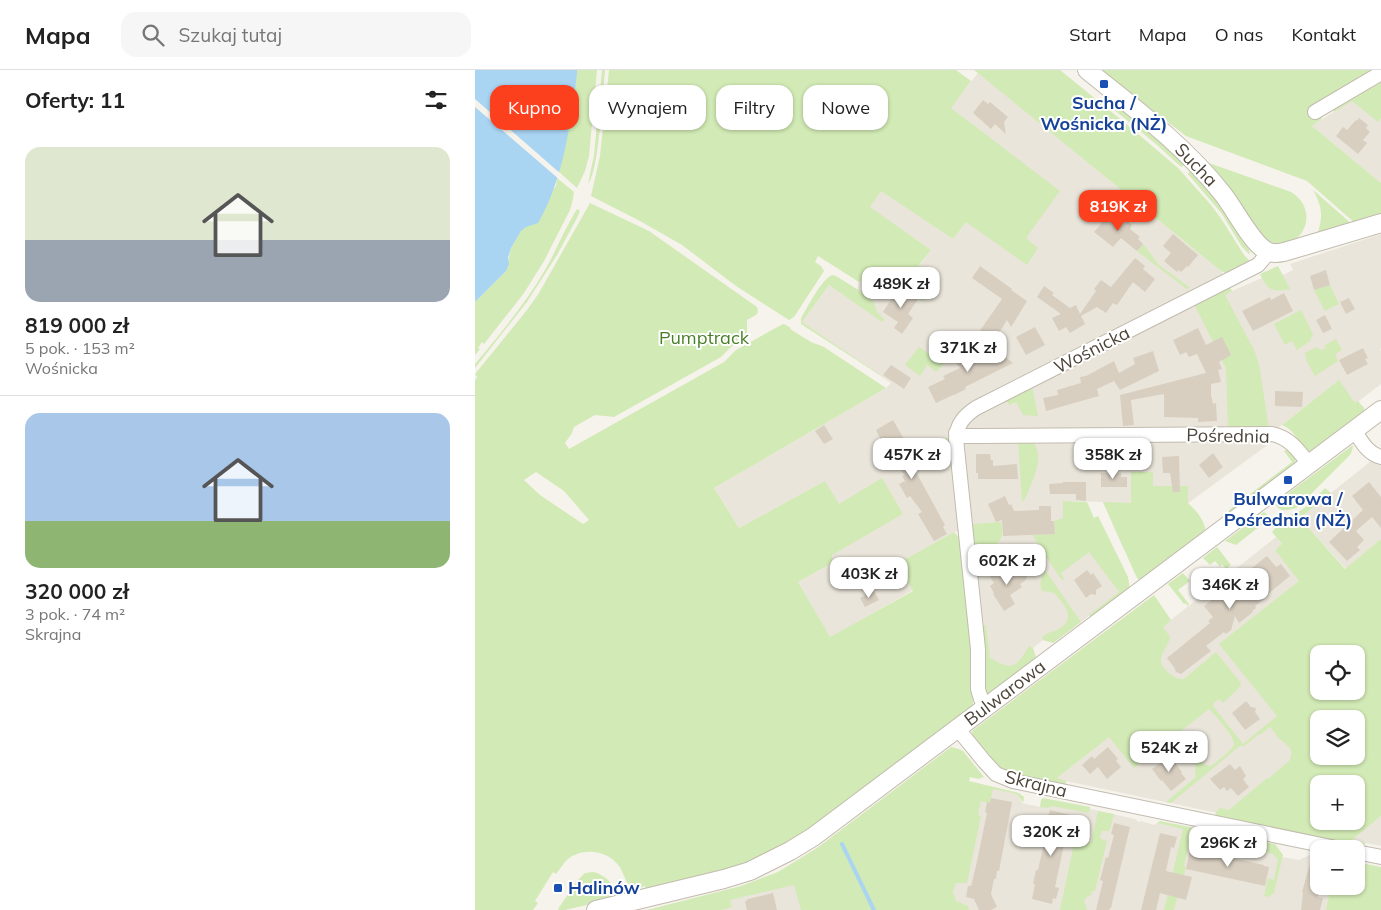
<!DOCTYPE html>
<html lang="pl">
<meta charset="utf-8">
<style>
:root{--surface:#fff;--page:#f6f6f6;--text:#222;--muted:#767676;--line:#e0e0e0;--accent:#fc3f1d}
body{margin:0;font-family:Mulish,sans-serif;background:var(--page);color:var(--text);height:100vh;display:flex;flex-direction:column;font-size:19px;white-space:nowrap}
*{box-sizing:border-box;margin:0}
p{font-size:16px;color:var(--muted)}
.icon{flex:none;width:28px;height:28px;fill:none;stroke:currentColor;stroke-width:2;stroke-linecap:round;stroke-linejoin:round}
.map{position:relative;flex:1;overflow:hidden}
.details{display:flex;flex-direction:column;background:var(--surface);width:475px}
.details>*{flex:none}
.hud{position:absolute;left:15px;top:15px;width:475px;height:45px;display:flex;gap:10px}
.fabs{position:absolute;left:835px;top:575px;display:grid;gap:10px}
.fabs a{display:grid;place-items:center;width:55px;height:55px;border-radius:10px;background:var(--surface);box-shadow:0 1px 4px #0004;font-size:25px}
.price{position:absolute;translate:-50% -42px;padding:0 11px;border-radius:10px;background:#fff;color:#222;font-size:16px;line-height:32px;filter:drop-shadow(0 1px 2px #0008)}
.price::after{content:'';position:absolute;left:50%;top:30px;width:15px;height:11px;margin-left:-8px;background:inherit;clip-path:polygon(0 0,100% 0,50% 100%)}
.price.active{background:var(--accent);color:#fff}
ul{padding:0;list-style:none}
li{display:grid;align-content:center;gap:10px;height:265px;padding:0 25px}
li+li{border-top:1px solid var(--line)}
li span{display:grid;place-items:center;height:155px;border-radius:15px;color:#555}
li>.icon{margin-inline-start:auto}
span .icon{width:90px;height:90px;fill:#fffc;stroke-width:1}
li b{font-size:21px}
h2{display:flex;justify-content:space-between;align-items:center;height:60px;padding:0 25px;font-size:21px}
.tag{padding:0 18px;border-radius:15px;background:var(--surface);box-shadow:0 1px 4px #0004;font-size:18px;line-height:45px}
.tag.active{background:var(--accent);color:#fff}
header{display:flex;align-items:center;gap:30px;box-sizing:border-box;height:70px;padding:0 25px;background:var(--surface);border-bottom:1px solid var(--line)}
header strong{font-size:24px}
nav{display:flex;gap:28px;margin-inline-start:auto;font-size:18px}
.search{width:350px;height:45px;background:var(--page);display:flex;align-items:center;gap:12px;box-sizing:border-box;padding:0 18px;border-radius:15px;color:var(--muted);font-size:19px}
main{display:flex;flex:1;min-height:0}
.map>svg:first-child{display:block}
</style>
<header>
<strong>Mapa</strong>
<div class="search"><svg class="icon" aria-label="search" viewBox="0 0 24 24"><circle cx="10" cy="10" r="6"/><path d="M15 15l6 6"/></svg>Szukaj tutaj</div>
<nav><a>Start</a><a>Mapa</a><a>O nas</a><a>Kontakt</a></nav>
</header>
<main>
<section class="details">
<h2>Oferty: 11<svg class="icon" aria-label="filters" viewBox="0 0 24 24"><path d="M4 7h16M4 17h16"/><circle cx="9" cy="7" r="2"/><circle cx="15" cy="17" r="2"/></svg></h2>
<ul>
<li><span style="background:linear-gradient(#dfe7d0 60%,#9aa5b1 0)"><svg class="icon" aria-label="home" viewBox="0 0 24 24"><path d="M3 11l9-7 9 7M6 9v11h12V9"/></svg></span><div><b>819 000 zł</b><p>5 pok. · 153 m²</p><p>Wośnicka</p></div></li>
<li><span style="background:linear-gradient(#a9c7e8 70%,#8fb573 0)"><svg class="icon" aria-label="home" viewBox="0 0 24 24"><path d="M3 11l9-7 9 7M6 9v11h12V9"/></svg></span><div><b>320 000 zł</b><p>3 pok. · 74 m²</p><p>Skrajna</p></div></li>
</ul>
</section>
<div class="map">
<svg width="906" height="840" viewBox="0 0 906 840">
<rect width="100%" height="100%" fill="#f6f3ec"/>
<!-- residential -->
<g fill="#eae5da">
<path d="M503 3 746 201 757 221 805 200 808 205 818 200 815 194 906 164V278L905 279 906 281V314L880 334 863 311 804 357 798 371 649 480 628 432 588 431 644 523 578 573 568 570 558 578 559 587 514 621 497 459 479 462 423 494 438 520 355 568 323 512 357 493 350 411 264 458 239 418 411 318 416 313 327 252 354 215 380 233 389 185 444 196 456 180 394 137 406 120 478 169 539 87 475 38Z"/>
<path d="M906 12V113L837 56Z"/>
<path d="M906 377V469L871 499 825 448 896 391Z"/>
<path d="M801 467 859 539 799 586 827 685 752 745 581 709 634 666 655 582Z"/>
<path d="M494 713 542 724 547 733 550 734 566 737 575 730 660 749 664 752 666 751 679 755 682 753 800 778 807 787 824 790 835 785 844 786V816H872L867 840H466Z"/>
<path d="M906 746V776L877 770Z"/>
<path d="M348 808 356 840H216L258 829Z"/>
</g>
<!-- green -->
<g fill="#d2eab5" fill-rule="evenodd">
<path d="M102 0H122L114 86 110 101 102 118 84 102 98 35Z"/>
<path d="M127 0H130C128 20 124 102 113 114L119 85Z"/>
<path d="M134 0H481L496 11 476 38 585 121 551 168 563 178 552 195 491 152 478 169 406 121 395 137 456 180 444 195 466 211 454 228 451 227 448 232 414 208 402 221 385 211 384 212 343 186 340 192 346 196 349 201 319 247 314 250 261 216 207 175 165 151 116 126 125 86Z"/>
<path d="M499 0H585L649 52 703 98 736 135 747 150 769 185 774 190 772 192 752 204 746 201Z"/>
<path d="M622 0H901L833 40 839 48 845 46 847 49 837 56 906 113V147L881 154 832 111 711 66 685 46 682 49Z"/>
<path d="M906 7V48L903 52 877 31 859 42 857 36Z"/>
<path d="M636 29 712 94 706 97 682 75 632 34Z"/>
<path d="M734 93 816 122C849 142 824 190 787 168L732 94Z"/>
<path d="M716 97 741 126 773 175 775 185 767 177 747 144 713 104Z"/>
<path d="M82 108 99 122 98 129 95 140 69 191 49 223 9 274 7 272 3 278 5 279 0 285V232L31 201 36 178 46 161 81 116Z"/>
<path d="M838 120 878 155 842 166C848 147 848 138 838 120Z"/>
<path d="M115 133 174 161 282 237 283 242 281 245 272 250V262L268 271 256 277 246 287 139 347 120 345 99 357 97 363 90 373 94 379 249 292 261 280 308 254H309L316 258 315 259 336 272 349 277 411 318 239 418 264 458 350 411 364 434 407 408 428 444 357 485V493L323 512 355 567 438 521 422 494 479 462 488 472 498 585V634L495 640 325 768 270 796 171 821 170 816C167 817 161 819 158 819 152 817 148 801 144 796 133 781 113 778 97 786 90 790 86 798 81 804L78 802 60 831 63 833 58 840H0V310L2 307 0 304 52 240 64 223ZM61 402 89 421 114 450 108 454 65 425 49 410Z"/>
<path d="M102 139 105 141 102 148 82 185 52 232 0 298V294C25 264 50 234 70 200 81 181 90 158 102 139Z"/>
<path d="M668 174 684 195 714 217 713 220 662 181Z"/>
<path d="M803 196 815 219C797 222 793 221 785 204Z"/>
<path d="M357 205 361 206 393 226 398 231 402 242 409 249 407 252 354 215 327 252 417 313 326 254V248C333 237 345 211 357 205Z"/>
<path d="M855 215 864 234 850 241 839 220Z"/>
<path d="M754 216 757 221 750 225 780 282 784 294 794 359 753 360 751 298 719 234Z"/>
<path d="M826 240 838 264 835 271 822 280 817 271 810 275 799 254Z"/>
<path d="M861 269 867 280 860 284 863 291 840 306 832 292 830 283 841 277 845 280 851 278 850 275Z"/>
<path d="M444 277 469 294 461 302 452 295 445 306 430 295Z"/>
<path d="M864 310 880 333 883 331 889 338 890 342 839 381C826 382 825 371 818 363 815 359 811 357 807 355Z"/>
<path d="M557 316 563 346 548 345 541 332 534 335 531 329Z"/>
<path d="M473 367H476L478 388 444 398 438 390 464 375V373Z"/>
<path d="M543 372H559C560 377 563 379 563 384 565 397 555 417 550 429L547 432Z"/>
<path d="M878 375 877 381 875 385 823 437C816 440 804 444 800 433Z"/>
<path d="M814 379 821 388 820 395 756 444 754 440 817 392 809 381Z"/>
<path d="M656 402H678V416H713V433C722 441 730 451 731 463L667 511 663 509 661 506 628 432 656 433Z"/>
<path d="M850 418 856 423 825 448 870 499 906 469V746L877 770 891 773 885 777 740 747 741 742 745 738 754 740 792 708 793 709 815 690C819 678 814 677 806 670 802 667 799 661 795 657L785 665 784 664 768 677 766 675 696 733 691 732 721 707 720 701 722 688 723 687 730 695 736 696C742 691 757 681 759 674 760 667 740 645 734 639L659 698 634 667 582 708 591 711V716L536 705 523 700 498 668 497 661 679 525 696 550 688 557 695 567C692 582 677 589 694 603 699 607 702 609 709 609L741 582 765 612 766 616 748 633 744 629 739 633 738 636 768 674 802 646 744 574 824 511 800 480 807 474 797 462C802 456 805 453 803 445 824 449 837 431 850 418ZM844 584H881V621H844ZM844 649H881V686H844ZM844 714H881V751H844Z"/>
<path d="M588 431 612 432 619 448 623 446 653 507 655 520 617 549 614 545 644 522 614 482 586 503 590 510 586 509 562 473 558 465 580 464 579 451 588 448Z"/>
<path d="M495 436 497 454 526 452C528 461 528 469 521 474 518 477 517 476 515 479 510 486 508 498 507 506L503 507 507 552 505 553 492 438Z"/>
<path d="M789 442 794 446V449L761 475 750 471Z"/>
<path d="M742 477 756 495 751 499 747 494 745 497 740 491 735 495 728 488Z"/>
<path d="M570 500 606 552 578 573 568 570 567 567C571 563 577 562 582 560 603 549 590 535 579 523L567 521C564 514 566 507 570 500Z"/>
<path d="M708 503 715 511 703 520 714 534 712 536 711 533 709 534 693 514Z"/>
<path d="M511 555 515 588C520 590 525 594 530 595 542 599 549 584 554 576L558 578 562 590 515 625 510 622 505 556Z"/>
<path d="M476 677 484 679 488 681 509 707 503 709 495 707 494 711 544 723 549 727 548 733 542 724 518 719 515 733 506 731 503 745 506 746 492 813H481L478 821 481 831 493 836 494 840H326L319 815 255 830 257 837 247 840H172L266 816 303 802 342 778Z"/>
<path d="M568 728 615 737 614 743 577 736 573 738 565 737 566 730Z"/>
<path d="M623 741 639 744 635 760 634 761H627L625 767 626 769 632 771 620 821H617L616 825 612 827 609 830 612 840H585L600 769 616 772Z"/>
<path d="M685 751 800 774 808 785 799 823 793 827 789 826 793 808 799 810 803 790 798 784 716 765 709 796 711 797 699 840H689L708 759 682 753Z"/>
<path d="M881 792 906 797V840H851L856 816H881Z"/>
<path d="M118 802C130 804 147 819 133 830L90 840H84L83 839 103 810 110 803Z"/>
</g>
<!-- water -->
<path fill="#a9d4f2" d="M0 0H102V4C96 52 88 111 63 153L51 157 46 161 36 178 33 188 34 194 31 201 0 232Z"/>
<!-- pier -->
<path fill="#f6f3ec" d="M0 29 86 104 85 110 0 37Z"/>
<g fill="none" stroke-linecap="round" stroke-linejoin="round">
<!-- stream -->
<path stroke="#a9d4f2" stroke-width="4" d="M367 774 399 840"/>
</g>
<!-- building -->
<g fill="#d8cfc1">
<path d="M508 30 513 34 515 32 533 47 529 52 531 64 520 54 516 59 498 43Z"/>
<path d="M884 48 893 55 891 58 895 62 888 70 892 73 883 84 861 66 868 57 872 60 881 50 882 51Z"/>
<path d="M631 144 640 151 645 145 657 155 655 159 665 167 663 169 668 174 662 181 646 168 638 177 619 162 627 153 625 152Z"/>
<path d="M698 164 723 185 713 197 712 196 706 202 703 200 702 202 689 191 696 183 688 176Z"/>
<path d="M660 188 670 196 668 199 680 209 670 222 658 212 642 235 638 233 631 243 622 237 606 246 610 254 595 263 591 257 584 261 577 248 586 244 562 227 569 216 579 223 577 225 595 238 601 235 605 244 621 221 619 219 626 210 636 217Z"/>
<path d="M505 196 537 219 536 220 552 231 536 257 532 250 519 271 504 262 527 229 497 208Z"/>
<path d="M851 200 855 215 839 220 835 206Z"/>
<path d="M424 217 443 229 433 244 438 248 427 264 419 258 423 252 408 242Z"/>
<path d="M809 223 818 241 778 261 767 241 795 227 796 230Z"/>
<path d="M874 228 880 239 871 244 865 232Z"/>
<path d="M850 245 857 259 848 263 841 250Z"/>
<path d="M560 257 570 275 551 285 541 267Z"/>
<path d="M723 258 731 275 747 267 756 285 744 292 747 299 743 300 746 312 736 314V325L738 334 741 333 742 351 723 352V348L689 347V324L656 330 659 355 648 356 645 325 731 303 722 284 714 287 711 282 705 285 698 270Z"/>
<path d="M509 269 538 293 490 317 491 319 479 325H478L461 333 453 317 470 309 468 306 485 298 479 291 489 281 501 293 517 285 508 270Z"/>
<path d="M888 278 893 288 890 289 893 294 872 305 864 290Z"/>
<path d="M678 281 684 301 645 320 639 311 622 319 624 326 571 341 568 328 583 325 582 320 606 313 605 307 611 306 639 291 644 303 660 294 658 288Z"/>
<path d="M416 295 436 308 429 319 408 305Z"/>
<path d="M800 321 828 322 827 337 800 336Z"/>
<path d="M418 350 436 381 431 384 470 455 468 457 472 464 459 471 443 444 447 442 435 426 432 428 424 414 430 411 427 406 429 405 416 383H415L409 371 407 372 401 360Z"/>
<path d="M349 355 358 369 349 374 340 361Z"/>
<path d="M738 383 748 397 734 408 724 395Z"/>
<path d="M501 384H515L516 390H518V396L542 394 543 409H503V403H501Z"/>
<path d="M704 386 705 422H698L695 403H688L687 387Z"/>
<path d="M626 403H646V407H652V417H626Z"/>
<path d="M588 412H611V431L601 430V424H575L574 414 588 413Z"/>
<path d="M894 412 906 427V458L897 447 881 461 889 470 882 477 885 480 872 491 854 472 888 440 877 426Z"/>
<path d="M530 426 534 435 536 434 539 441 564 440V436H576V451H579L580 464 528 466 527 450 521 452 513 434Z"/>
<path d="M792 486 801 497 806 494 815 506 788 528 789 529 780 536 781 538 777 541 778 542 764 553 760 546 756 560 751 564 749 562 731 576 736 581 706 604 701 602 699 597 692 588 735 553 733 551 738 547 729 536Z"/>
<path d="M529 497 532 502 537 499 548 501 552 506 551 510 545 514 547 517 535 525 540 534 529 541 518 524 519 523 515 516 519 513 515 507Z"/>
<path d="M612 500 616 505 618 503 627 516 621 520V525L616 524 611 528 599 510Z"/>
<path d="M399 521 404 530 390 537 385 528Z"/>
<path d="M771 631 776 637 781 638 780 642 785 649 770 660 757 643Z"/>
<path d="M633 677 643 689 641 691 646 697 632 709 623 697 615 704 607 695 617 686 619 689Z"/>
<path d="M695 686 707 702 706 703 711 709 696 721 687 710 686 711 677 699Z"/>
<path d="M755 694 760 700 765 696 771 706 768 709 774 717 763 726 756 718 752 721 749 717 745 720 735 709Z"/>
<path d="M516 728 537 732 524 801H522L521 809H519L516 824 522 837 516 840H504L499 829 491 827 493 816H496L501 796 512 743 510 742 512 732 515 733Z"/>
<path d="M575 740 596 745 595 750 598 751 595 762 592 761 580 817 584 818 581 829 578 828 577 834 557 829 560 814H558L561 800H563L570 769H568L569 762Z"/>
<path d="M639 753 655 757 636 838H635L634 840H621L628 811 625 810 631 787 633 788 639 765 636 764Z"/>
<path d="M685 763 702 767 699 778 696 777 691 801 717 807 711 830 685 823 681 840H666Z"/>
<path d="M715 780 721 781V780L789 795V796L794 797 790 816 711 799Z"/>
<path d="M835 794 844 796V816H845L843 827 848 828 845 840H826L828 823 827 822Z"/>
<path d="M298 823 302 840H272L270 832 273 829Z"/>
</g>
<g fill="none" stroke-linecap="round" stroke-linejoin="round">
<defs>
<g id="minor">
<path d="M840 42 906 3"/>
<path d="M879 360C886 371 893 384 906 387"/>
<path d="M481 363 488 366H499L797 364C815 368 823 380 834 394"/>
<path d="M511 637 506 629 503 619V579L481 369C482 354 489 346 501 338L783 195 794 182"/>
<path d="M482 658 509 691 521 704 538 711 866 779"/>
<path d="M881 782 906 787"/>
</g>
<g id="tertiary">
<path d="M612 0C659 38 709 75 747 123 759 137 778 177 794 182 799 184 804 183 809 182L906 153"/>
<path d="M121 840 249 809 275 801 315 781 338 767 906 340"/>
</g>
</defs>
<!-- minor casing -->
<use href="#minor" stroke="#c2bbae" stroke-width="16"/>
<!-- tertiary casing -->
<use href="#tertiary" stroke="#c2bbae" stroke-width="20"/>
<!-- minor -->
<use href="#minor" stroke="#fff" stroke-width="14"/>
<!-- tertiary -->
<use href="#tertiary" stroke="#fff" stroke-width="18"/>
</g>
<!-- markers -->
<g fill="#1a4fb4" stroke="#fff" stroke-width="2">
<rect x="624" y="9" width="10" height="10" rx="2.5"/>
<rect x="808" y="405" width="10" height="10" rx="2.5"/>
<rect x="78" y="813" width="10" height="10" rx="2.5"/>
</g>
<g text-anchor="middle" stroke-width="4" stroke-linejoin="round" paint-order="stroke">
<!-- transit labels -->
<g font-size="18" font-weight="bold" fill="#164399" stroke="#fff">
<text x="629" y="39">Sucha /<tspan x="629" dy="21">Wośnicka (NŻ)</tspan></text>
<text x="813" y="435">Bulwarowa /<tspan x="813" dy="21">Pośrednia (NŻ)</tspan></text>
<text x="93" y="824" text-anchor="start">Halinów</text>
</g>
<!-- street labels -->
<g font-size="18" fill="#4b4439" stroke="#fff">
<text transform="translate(721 95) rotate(46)" y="6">Sucha</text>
<text transform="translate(617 280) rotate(-27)" y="6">Wośnicka</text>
<text transform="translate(753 366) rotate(1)" y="6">Pośrednia</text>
<text transform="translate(530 623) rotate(-37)" y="6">Bulwarowa</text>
<text transform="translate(561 714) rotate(14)" y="6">Skrajna</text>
</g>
<!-- park labels -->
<g font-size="18" fill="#4a7f2a" stroke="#fff">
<text x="229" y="274">Pumptrack</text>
</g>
</g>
</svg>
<div class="fabs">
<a><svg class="icon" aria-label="locate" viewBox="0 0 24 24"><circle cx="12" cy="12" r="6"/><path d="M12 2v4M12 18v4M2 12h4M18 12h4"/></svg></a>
<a><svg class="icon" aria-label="layers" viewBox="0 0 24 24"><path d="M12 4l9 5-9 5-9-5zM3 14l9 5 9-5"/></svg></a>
<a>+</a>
<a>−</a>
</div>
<b class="price active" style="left:643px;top:162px">819K zł</b>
<b class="price" style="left:426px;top:239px">489K zł</b>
<b class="price" style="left:493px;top:303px">371K zł</b>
<b class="price" style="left:437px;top:410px">457K zł</b>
<b class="price" style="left:638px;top:410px">358K zł</b>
<b class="price" style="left:532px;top:516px">602K zł</b>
<b class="price" style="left:394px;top:529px">403K zł</b>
<b class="price" style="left:755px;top:540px">346K zł</b>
<b class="price" style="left:694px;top:703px">524K zł</b>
<b class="price" style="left:576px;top:787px">320K zł</b>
<b class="price" style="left:753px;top:798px">296K zł</b>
<div class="hud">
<a class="tag active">Kupno</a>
<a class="tag">Wynajem</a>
<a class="tag">Filtry</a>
<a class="tag">Nowe</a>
</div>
</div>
</main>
